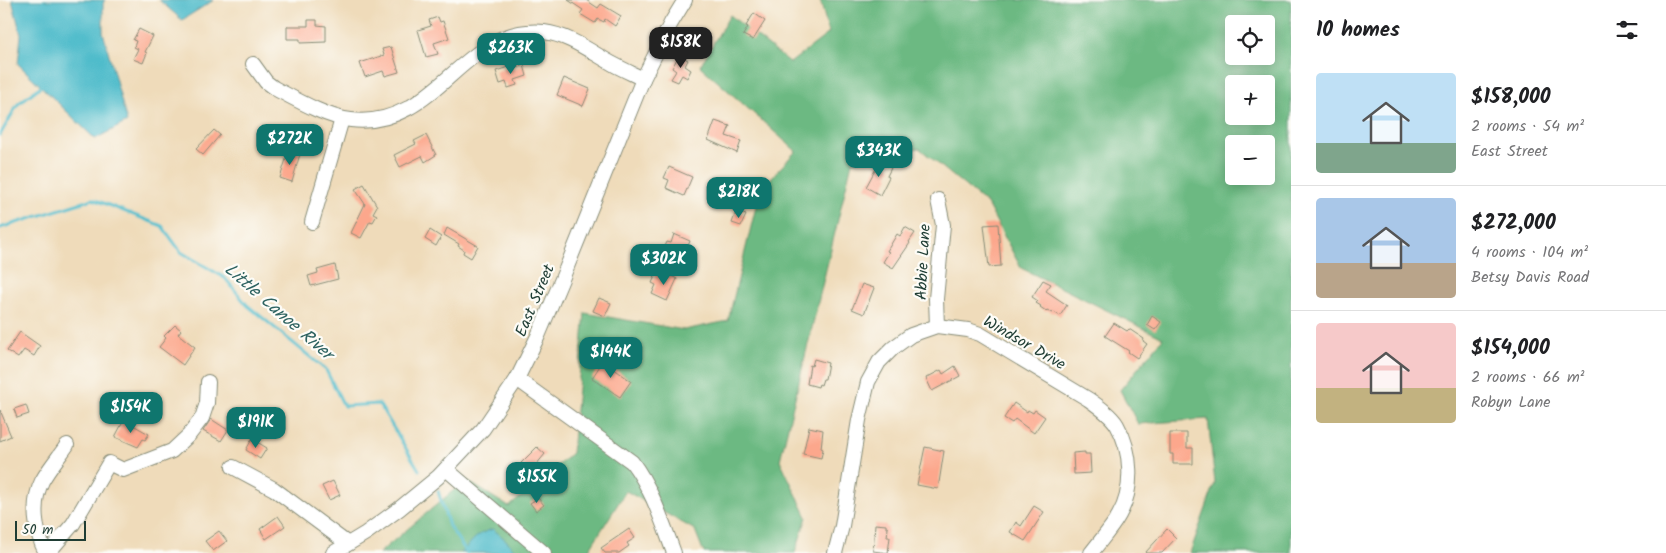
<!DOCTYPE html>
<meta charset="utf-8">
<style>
:root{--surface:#fff;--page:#f2f2f2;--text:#202124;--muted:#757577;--line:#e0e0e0;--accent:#0f766e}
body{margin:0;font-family:Kalam,sans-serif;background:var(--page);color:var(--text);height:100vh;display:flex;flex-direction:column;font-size:19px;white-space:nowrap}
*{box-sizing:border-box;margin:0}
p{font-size:16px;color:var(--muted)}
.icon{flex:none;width:28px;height:28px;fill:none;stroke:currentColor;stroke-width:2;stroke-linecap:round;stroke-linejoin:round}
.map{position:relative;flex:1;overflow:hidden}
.drawer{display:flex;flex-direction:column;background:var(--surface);width:375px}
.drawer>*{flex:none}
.buttons{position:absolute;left:1225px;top:15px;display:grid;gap:10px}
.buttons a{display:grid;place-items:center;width:50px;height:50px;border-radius:5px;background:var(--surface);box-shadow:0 2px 12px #0003;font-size:25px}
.scale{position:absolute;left:15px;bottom:12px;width:71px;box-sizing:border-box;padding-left:5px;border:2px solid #1f3d34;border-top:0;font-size:14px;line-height:18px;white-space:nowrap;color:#1f3d34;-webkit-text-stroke:4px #fdfcf7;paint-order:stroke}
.price{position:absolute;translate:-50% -42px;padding:0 11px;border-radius:10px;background:var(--accent);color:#fff;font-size:16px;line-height:32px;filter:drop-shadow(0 1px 2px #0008)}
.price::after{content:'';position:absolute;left:50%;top:30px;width:15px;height:11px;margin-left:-8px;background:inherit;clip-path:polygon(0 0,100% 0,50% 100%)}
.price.selected{background:#222;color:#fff}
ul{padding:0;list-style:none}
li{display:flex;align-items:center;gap:15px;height:125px;padding:0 25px}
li+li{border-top:1px solid var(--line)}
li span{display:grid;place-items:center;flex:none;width:140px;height:100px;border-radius:5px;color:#555}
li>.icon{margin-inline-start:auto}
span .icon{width:60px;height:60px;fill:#fffc;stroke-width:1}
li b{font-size:21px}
h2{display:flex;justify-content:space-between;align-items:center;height:60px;padding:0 25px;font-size:21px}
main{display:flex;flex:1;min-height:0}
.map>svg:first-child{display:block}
</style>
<main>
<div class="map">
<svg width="1291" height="553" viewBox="0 0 1291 553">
<rect width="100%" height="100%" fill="#fdfcf7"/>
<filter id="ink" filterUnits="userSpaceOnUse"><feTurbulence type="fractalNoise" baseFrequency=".02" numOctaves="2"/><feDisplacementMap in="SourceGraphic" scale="10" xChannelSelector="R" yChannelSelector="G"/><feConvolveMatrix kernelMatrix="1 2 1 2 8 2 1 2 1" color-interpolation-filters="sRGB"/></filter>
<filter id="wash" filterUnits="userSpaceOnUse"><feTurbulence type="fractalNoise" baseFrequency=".0096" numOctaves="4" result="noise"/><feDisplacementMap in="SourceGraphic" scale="20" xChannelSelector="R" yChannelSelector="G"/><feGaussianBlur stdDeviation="1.12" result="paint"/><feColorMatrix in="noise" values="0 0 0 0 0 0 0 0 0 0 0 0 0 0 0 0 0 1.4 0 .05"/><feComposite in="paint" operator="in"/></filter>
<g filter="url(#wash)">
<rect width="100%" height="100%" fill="#efdbba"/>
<!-- forest -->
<path fill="#6cb982" stroke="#467b5b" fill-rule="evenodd" d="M820 0H1291V553H1190L1215 483 1208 419 1138 424 1120 390 1163 338 1021 268 987 204 919 148 852 162 780 460 807 517 795 553H704L695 530 626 491 587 553H379L466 480 509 507 572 453 585 313 684 330 728 321 760 190 796 151 700 66 730 15 790 63 829 33ZM1234 24H1266V56H1234ZM1234 84H1266V116H1234ZM1234 144H1266V176H1234Z"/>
<!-- water -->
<g fill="#50bccb" stroke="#387c80">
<path d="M12 0H105L103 3V32L127 122 95 139 18 64 21 35Z"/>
<path d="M159 0H214L182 20Z"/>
<path d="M493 529 507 541 517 553H461C473 541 475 534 493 529Z"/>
</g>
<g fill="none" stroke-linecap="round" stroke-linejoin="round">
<!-- stream -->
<g stroke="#50bccb" stroke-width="3">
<path d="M0 135 18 104 41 86"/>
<path d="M0 228 93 199 162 226 181 252 225 278 247 305 326 370 344 406 379 404 419 470"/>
<path d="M438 491 449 526 467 553"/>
</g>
</g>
<g id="blocks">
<!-- building -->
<g fill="#fca78c">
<path d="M568 0H586L598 8 601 4 621 16 615 26 605 19 604 22 598 19 595 23 580 14 583 10Z"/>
<path d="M754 13 765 21 753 40 743 35 748 27 746 26Z"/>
<path d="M438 17 440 22 443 21 449 38 434 43 438 54 426 57 418 30 431 26 429 20Z"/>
<path d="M308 20H317V25L326 26V42L300 43V39H287V26H308Z"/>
<path d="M139 29 153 36 145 52 147 53 143 63 133 59 138 49 134 47 136 41 133 40Z"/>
<path d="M391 47 399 72 385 76 383 71 365 77 360 63 384 55 382 49Z"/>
<path d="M679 55 688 60 685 66 691 70 687 78 682 75 678 82 671 79 676 71 672 68Z"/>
<path d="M524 65 527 76 515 80 517 85 508 88 506 82 500 84 496 71 512 66 513 69Z"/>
<path d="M564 78 590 89 583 106 557 95Z"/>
<path d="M715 121 730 126 726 136 741 141 737 153 708 140Z"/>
<path d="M214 130 220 135 203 155 196 149Z"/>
<path d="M426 135 436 155 425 162 422 156 400 167 394 155 416 144 414 141Z"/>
<path d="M289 150 300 154 292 182 280 178Z"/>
<path d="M880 161 891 168 887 176 889 177 880 195 866 187Z"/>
<path d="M669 167 692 177 684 196 666 188 669 180 664 178Z"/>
<path d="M364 184 377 206 373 213 377 215 373 222 370 221 361 238 351 233 365 204 355 189Z"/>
<path d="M736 212 746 215 741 226 732 223Z"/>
<path d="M998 224 1001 266 989 267 984 225Z"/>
<path d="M905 227 915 233 909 242 910 243 893 268 883 262 889 252 887 251 897 234 900 236Z"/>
<path d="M447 228 478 246 471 258 463 253 464 250 458 246 459 244 444 235Z"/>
<path d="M430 230 441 237 436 246 425 239Z"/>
<path d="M674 234 690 241 681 263 672 259 673 257 662 253 667 242 671 243Z"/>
<path d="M335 265 338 279 311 286 308 276 318 273 317 270Z"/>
<path d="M657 272 667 277 668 274 677 279 667 301 652 294 656 285 652 283Z"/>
<path d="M1043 280 1051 284 1046 291 1067 305 1060 316 1054 312 1053 313 1047 310 1046 311 1040 307 1041 306 1036 303 1038 301 1032 297Z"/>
<path d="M862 284 874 288 864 314 852 309Z"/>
<path d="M599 298 611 303 605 316 593 311Z"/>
<path d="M1152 316 1161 322 1155 330 1147 325Z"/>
<path d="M1114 323 1127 331 1129 329 1144 339 1143 341 1147 344 1137 358 1128 352 1129 351 1105 336Z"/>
<path d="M175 325 181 330 178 334 195 347 183 365 159 347 166 338 164 336Z"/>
<path d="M20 332 40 346 34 356 24 350 18 358 7 351Z"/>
<path d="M814 359 828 363 825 379H823L821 385 819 384 818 387 807 384 810 365 812 366Z"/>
<path d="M603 361 631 381 620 397 592 378Z"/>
<path d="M955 366 960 376 932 391 926 378 941 370 943 374Z"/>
<path d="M1014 403 1027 412 1028 410 1033 413 1035 410 1045 417 1034 433 1015 419 1012 423 1004 418Z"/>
<path d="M26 405 29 414 17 418 14 409Z"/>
<path d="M0 410 11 436 0 441Z"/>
<path d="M211 419 228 430 221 441 203 431Z"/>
<path d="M124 420 149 434 145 440 143 439 138 447 115 437Z"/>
<path d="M809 427 823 430 821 448 823 449 821 458 803 454Z"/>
<path d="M1170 433H1187V448H1193V464H1173V454H1170Z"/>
<path d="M252 439 267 448 260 459 246 450Z"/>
<path d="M537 447 545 454 531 471 521 463Z"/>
<path d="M925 447 944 451 938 489 917 485Z"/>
<path d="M1085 452V454H1090L1091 473 1074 474 1073 453Z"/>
<path d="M333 481 340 495 329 500 322 486Z"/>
<path d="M538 498 544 505 536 511 530 503Z"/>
<path d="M1034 506 1044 512 1025 541 1010 532 1016 522 1021 526Z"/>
<path d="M278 516 285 526 266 539 260 529Z"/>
<path d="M875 524 886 525V527L888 528 887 537H890L888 553 873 551Z"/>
<path d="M629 529 635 538 627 543 629 546 619 553H605L601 548Z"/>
<path d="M1167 529 1176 538 1162 553H1145Z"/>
<path d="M219 531 227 541 213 551 205 541Z"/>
</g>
</g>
</g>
<g filter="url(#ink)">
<use href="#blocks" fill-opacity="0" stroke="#878c77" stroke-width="1"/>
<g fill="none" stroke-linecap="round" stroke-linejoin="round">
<defs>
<g id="minor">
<path d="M253 64 266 82 274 88C295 99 328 118 351 120 437 130 464 23 544 32 569 35 591 52 613 64 622 69 633 74 643 79"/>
<path d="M312 222 342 119"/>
<path d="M937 326 936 299 943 225 938 200"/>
<path d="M517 379 632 462C652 489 662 521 674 553"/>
<path d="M233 467 274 489 348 544"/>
<path d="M446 469 544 553"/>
<path d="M46 553C35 532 31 503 42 481 49 468 59 457 67 445"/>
<path d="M48 553 73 524 109 463 123 470 172 451 189 435 202 418 207 403 208 382"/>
<path d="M333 553 366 533 399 509 438 477 483 429 517 379 538 336 562 279 643 79 671 23 685 0"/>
<path d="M835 553 842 526 859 420 868 382 879 362 893 348 911 335 937 326 968 330 980 334 1088 399C1098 406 1111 415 1117 425 1132 451 1134 489 1119 515 1112 528 1100 541 1091 553"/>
</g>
</defs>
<!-- minor casing -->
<use href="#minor" stroke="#878c77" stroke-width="16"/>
<!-- minor -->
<use href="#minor" stroke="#fff" stroke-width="14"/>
</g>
</g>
<g text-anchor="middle" stroke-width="4.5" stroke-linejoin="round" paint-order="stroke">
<!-- street labels -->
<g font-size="16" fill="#1f3d34" stroke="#fdfcf7">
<text transform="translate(922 262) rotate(-87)" y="6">Abbie Lane</text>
<text transform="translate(534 300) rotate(-67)" y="6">East Street</text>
<text transform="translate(1025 342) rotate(30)" y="6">Windsor Drive</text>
</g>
<!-- water labels -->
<g font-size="18" font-style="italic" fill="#2e6361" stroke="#fdfcf7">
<text transform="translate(279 311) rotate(41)" y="6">Little Canoe River</text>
</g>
</g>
</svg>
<div class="buttons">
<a><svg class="icon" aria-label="locate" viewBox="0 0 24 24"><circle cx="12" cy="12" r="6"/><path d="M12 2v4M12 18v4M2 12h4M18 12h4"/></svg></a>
<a>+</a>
<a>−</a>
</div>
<div class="scale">50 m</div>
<b class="price selected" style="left:681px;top:69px">$158K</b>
<b class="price" style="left:511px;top:75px">$263K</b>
<b class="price" style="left:290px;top:166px">$272K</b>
<b class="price" style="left:879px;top:178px">$343K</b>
<b class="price" style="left:739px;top:219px">$218K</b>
<b class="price" style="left:664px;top:286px">$302K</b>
<b class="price" style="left:611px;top:379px">$144K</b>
<b class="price" style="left:131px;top:434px">$154K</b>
<b class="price" style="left:256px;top:449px">$191K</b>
<b class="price" style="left:537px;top:504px">$155K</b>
</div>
<section class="drawer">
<h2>10 homes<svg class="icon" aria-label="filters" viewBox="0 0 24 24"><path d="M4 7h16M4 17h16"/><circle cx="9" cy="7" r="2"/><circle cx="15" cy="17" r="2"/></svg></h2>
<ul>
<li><span style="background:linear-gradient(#bfe0f5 70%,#7fa58c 0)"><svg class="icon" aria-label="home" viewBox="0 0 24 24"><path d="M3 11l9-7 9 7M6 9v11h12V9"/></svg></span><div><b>$158,000</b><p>2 rooms · 54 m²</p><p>East Street</p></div></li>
<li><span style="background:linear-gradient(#a9c7e8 65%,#b9a48a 0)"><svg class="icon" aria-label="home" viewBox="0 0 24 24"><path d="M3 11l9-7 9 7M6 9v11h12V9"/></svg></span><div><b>$272,000</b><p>4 rooms · 104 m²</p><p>Betsy Davis Road</p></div></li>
<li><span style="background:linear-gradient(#f6c9c9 65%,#c2b280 0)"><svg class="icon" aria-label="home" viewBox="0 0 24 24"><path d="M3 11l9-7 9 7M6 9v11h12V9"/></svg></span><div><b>$154,000</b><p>2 rooms · 66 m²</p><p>Robyn Lane</p></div></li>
</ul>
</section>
</main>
